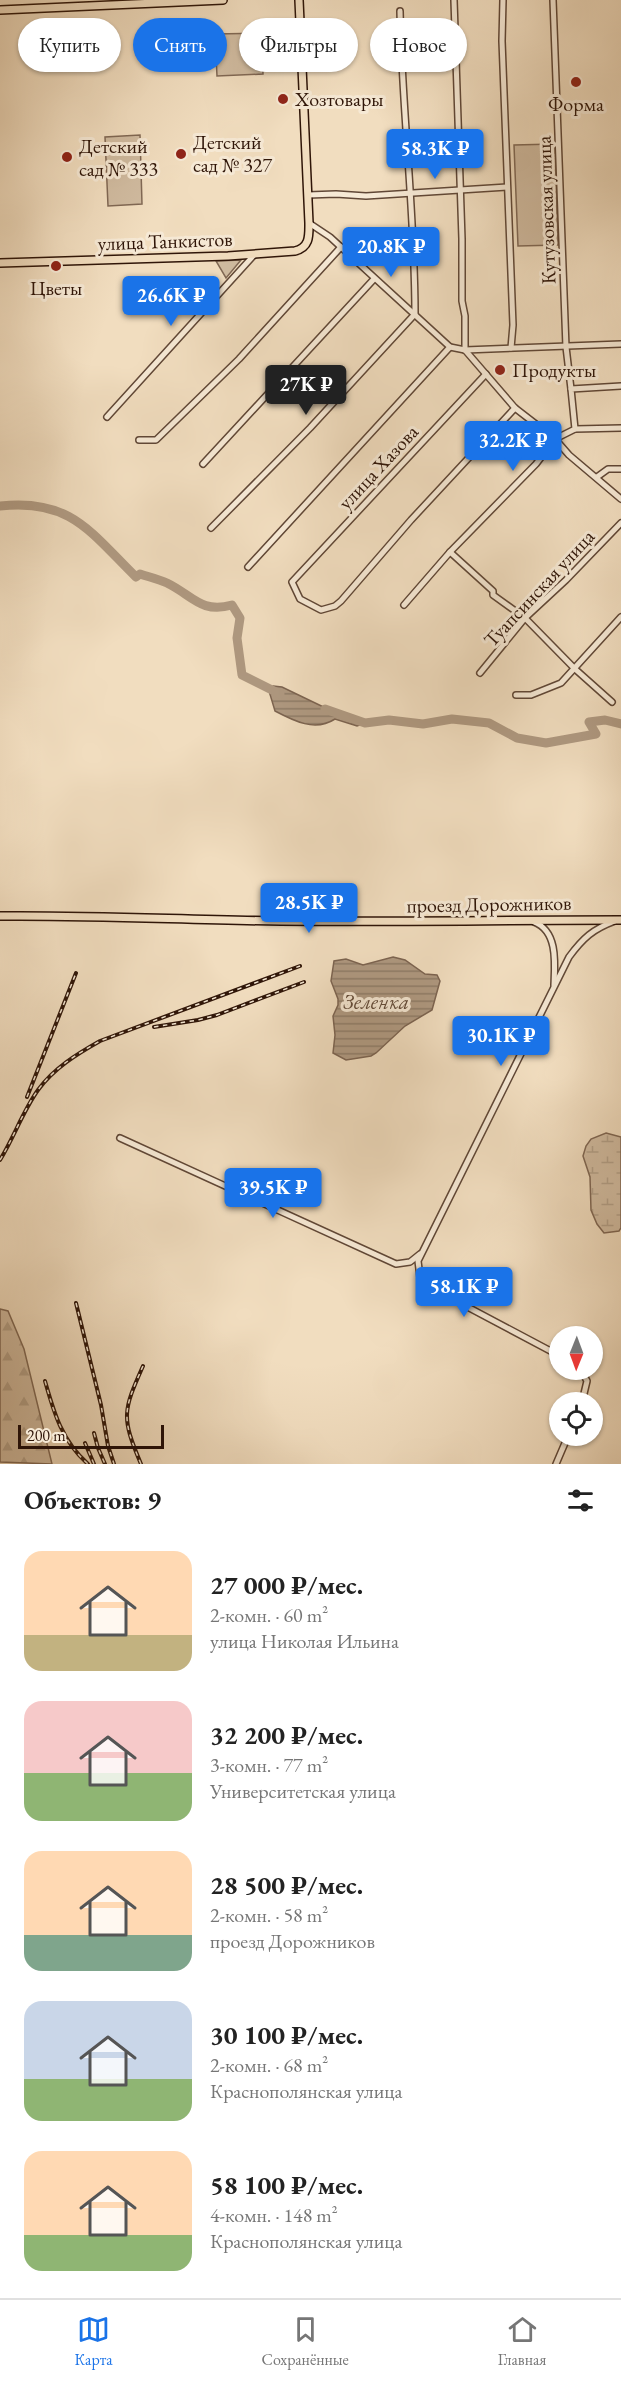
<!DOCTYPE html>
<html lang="ru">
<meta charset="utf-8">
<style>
:root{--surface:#fff;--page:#f6f6f6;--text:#222;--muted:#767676;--line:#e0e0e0;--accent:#1a73e8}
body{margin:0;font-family:"EB Garamond",serif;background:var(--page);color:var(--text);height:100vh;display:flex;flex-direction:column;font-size:22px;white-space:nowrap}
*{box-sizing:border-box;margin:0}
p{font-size:20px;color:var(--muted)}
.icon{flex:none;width:33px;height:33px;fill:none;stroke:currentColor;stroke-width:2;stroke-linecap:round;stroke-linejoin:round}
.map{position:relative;height:1464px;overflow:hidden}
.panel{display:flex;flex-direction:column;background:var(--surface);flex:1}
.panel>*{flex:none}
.hud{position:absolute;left:18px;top:18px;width:585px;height:54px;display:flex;gap:12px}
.needle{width:39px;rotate:181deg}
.fabs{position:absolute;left:549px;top:1326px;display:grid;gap:12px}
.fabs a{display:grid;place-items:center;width:54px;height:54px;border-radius:50%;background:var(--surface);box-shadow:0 2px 4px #0004;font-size:30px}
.scale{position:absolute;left:18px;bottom:15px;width:146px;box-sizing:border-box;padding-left:6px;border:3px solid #2f1508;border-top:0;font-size:16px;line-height:21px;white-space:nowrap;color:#2f1508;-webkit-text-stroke:4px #f6e9d5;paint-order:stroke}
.price{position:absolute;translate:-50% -51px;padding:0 14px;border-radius:6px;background:var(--accent);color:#fff;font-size:20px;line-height:39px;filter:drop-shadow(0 2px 3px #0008)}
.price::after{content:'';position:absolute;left:50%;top:36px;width:18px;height:14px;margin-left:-9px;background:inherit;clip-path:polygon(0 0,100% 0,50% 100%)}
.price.active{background:#222;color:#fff}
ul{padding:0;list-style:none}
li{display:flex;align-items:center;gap:18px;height:150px;padding:0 24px}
li span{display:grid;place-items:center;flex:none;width:168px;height:120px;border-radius:18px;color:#555}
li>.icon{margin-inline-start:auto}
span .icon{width:72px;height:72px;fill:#fffc;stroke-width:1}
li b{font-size:26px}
h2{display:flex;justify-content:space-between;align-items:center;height:72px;padding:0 24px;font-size:26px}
.tag{padding:0 21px;border-radius:27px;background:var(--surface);box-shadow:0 2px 4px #0004;font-size:21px;line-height:54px}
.tag.active{background:var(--accent);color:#fff}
.tabs{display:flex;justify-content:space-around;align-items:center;height:84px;border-top:2px solid var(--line);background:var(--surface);font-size:16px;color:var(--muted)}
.tabs a{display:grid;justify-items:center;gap:3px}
.tabs .active{color:var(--accent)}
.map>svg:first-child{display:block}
</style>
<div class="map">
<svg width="621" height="1464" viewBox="0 0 621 1464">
<defs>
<pattern id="forest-firs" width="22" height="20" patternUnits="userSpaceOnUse" patternTransform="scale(1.5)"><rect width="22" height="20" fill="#d0bba0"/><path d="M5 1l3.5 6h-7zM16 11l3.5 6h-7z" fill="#b3a088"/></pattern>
<pattern id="wetland-marsh" width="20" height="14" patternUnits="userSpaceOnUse" patternTransform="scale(1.5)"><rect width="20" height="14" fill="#d0bba0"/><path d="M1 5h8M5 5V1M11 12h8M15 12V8" fill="none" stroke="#b3a088"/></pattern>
<pattern id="water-rules" width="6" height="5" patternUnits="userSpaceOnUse" patternTransform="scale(1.5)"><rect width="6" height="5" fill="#af9981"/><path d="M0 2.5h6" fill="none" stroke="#8f7c68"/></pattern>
</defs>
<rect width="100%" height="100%" fill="#f1ddbf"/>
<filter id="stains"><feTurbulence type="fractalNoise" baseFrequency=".00333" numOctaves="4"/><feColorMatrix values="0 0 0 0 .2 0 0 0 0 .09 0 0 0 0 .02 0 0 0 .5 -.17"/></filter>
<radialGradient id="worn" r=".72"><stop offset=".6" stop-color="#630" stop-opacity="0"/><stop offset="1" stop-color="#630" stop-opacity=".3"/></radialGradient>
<!-- green -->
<g fill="#d0bba0" stroke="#806854" stroke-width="1.5">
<path d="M262 33 263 74 217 76 215 34Z"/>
<path d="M140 135 142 204 108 206 105 137Z"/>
<path d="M555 144 558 245 518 246 514 145Z"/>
<path d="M241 260 226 278 216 261Z"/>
</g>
<!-- forest -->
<path fill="url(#forest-firs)" stroke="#806854" stroke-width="1.5" d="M0 1309 8 1311 24 1349 52 1464 0 1462Z"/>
<!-- wetland -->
<path fill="url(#wetland-marsh)" stroke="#806854" stroke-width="1.5" d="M606 1133 621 1137V1228L619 1231 604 1233 597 1224 591 1210 590 1177 583 1156 586 1146 591 1139Z"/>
<!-- water -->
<g fill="url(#water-rules)" stroke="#7c6451" stroke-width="1.5">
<path d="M273 686 282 687 338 714 365 723 357 726 335 719C315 732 294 721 275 711L269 691Z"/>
<path d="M393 957 405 960 425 974 437 975 440 981 432 1010 405 1026 376 1053 371 1056 346 1060 333 1053 335 1035 333 1016 338 1005V999L331 981 334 961 346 959 363 965Z"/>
</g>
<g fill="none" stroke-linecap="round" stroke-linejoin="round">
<!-- river -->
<g stroke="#af9981" stroke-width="9">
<path d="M0 506C71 498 91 533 136 577L140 574C149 577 158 579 167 583 192 595 201 614 232 605L240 618 237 638 242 675 280 694"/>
<path d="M325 709 365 723 389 720 423 724 452 719 489 723 517 738 546 743 596 734 589 722 605 720 621 724"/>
</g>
<defs>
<g id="minor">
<path d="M454 0 462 239V301L465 316V350"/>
<path d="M503 0 502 41 513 325 511 348"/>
<path d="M553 0 566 347 571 389"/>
<path d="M308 195 336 194 366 196 507 187"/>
<path d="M309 223 330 237 450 347 465 350 621 344"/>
<path d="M465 350 515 408 555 439 569 455 621 499"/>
<path d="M486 374 292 582 300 599 321 610 335 606 341 601 411 520 515 408"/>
<path d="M107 417 255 254"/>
<path d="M575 429 621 428"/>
<path d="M139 440H156L239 359 341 247"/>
<path d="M203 464 374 279"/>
<path d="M597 477 608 469H621"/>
<path d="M211 528 310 428 415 314C415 212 402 112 400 11"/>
<path d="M450 552 493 591V595L525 618 575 669 612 702"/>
<path d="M248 567 450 347"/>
<path d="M404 605 450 552 536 464 555 439 575 429 571 389 621 386"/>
<path d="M480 673 525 618 566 580 621 523"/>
<path d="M516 695H531L561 683 621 617"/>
<path d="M534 922C558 931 555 963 554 985"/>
<path d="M120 1138 396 1264 410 1262 420 1254"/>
<path d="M560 1356 428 1286 420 1277 418 1261 569 957C583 938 593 929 615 921"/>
<path d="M581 1370 587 1381 582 1402"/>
<path d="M556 1464 568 1436"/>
</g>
<g id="major">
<path d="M0 10 223 0"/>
<path d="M0 263 228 256 295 251C310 247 309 236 309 223L299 0"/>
<path d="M0 916C94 915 187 920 281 921 394 922 508 920 621 920"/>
</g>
</defs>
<!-- minor casing -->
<use href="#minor" stroke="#604736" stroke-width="8"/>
<!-- major casing -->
<use href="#major" stroke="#2f1508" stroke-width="10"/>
<!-- minor -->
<use href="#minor" stroke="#f6e9d5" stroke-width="5"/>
<!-- major -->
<use href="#major" stroke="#f1ddbf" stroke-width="7"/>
<defs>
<g id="rail">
<path d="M154 1027 198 1020 217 1015 304 982"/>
<path d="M27 1097 76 973"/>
<path d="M0 1160C14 1137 23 1111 38 1090 54 1068 77 1054 100 1041L300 966"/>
<path d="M76 1303 101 1405 108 1446 114 1464"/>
<path d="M45 1381C54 1413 62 1441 88 1464"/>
<path d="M94 1433 98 1448 105 1464"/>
<path d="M85 1443 94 1464"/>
<path d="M141 1464C121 1417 123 1411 143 1366"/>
</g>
</defs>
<!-- rail casing -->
<use href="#rail" stroke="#2f1508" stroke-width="4"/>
<!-- rail -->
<use href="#rail" stroke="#f6e9d5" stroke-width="1.5" stroke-dasharray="4.5" stroke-linecap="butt"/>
</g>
<!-- markers -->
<g fill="#8f2418" stroke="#f6e9d5" stroke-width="2">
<circle cx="576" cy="82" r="6"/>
<circle cx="283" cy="99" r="6"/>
<circle cx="181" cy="154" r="6"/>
<circle cx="67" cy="157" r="6"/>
<circle cx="56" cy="266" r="6"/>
<circle cx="500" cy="370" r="6"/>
</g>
<g text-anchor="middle" stroke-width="6" stroke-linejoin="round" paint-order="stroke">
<!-- poi labels -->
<g font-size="20" fill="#2f1508" stroke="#f6e9d5" text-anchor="start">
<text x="295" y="106">Хозтовары</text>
<text x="576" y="111" text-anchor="middle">Форма</text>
<text x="193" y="149">Детский<tspan x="193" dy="23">сад № 327</tspan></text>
<text x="79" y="153">Детский<tspan x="79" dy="23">сад № 333</tspan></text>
<text x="56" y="295" text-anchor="middle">Цветы</text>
<text x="512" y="377">Продукты</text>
</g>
<!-- street labels -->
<g font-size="20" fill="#2f1508" stroke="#f6e9d5">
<text transform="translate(546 210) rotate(-92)" y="7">Кутузовская улица</text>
<text transform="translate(165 241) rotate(-2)" y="7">улица Танкистов</text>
<text transform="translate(378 467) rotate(-47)" y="7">улица Хазова</text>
<text transform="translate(539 588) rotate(-47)" y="7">Туапсинская улица</text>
<text transform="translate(489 904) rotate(-1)" y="7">проезд Дорожников</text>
</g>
<!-- water labels -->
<g font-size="21" font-style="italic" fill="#624a38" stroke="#f6e9d5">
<text x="376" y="1009">Зеленка</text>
</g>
</g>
<rect width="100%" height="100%" filter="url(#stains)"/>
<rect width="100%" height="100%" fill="url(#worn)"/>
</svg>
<div class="fabs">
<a><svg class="needle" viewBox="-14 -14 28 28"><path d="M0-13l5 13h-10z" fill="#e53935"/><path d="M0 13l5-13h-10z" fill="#767676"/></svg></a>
<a><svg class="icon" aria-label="locate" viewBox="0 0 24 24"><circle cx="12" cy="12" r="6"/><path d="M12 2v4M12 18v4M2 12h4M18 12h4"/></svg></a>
</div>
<div class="scale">200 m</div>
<b class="price" style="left:435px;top:180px">58.3K ₽</b>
<b class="price" style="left:391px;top:278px">20.8K ₽</b>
<b class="price" style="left:171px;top:327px">26.6K ₽</b>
<b class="price active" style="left:306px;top:416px">27K ₽</b>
<b class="price" style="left:513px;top:472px">32.2K ₽</b>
<b class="price" style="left:309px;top:934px">28.5K ₽</b>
<b class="price" style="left:501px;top:1067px">30.1K ₽</b>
<b class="price" style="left:273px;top:1219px">39.5K ₽</b>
<b class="price" style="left:464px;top:1318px">58.1K ₽</b>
<div class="hud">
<a class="tag">Купить</a>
<a class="tag active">Снять</a>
<a class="tag">Фильтры</a>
<a class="tag">Новое</a>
</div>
</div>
<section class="panel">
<h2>Объектов: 9<svg class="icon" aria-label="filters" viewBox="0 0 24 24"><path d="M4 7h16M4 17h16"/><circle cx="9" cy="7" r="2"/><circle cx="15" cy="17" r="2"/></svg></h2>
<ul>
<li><span style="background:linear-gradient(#ffd9b3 70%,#c2b280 0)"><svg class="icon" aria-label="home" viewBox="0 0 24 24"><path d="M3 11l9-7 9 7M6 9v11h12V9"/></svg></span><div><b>27 000 ₽/мес.</b><p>2-комн. · 60 m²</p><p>улица Николая Ильина</p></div></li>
<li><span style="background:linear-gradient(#f6c9c9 60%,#8fb573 0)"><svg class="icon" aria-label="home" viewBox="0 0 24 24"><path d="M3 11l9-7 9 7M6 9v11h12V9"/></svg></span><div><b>32 200 ₽/мес.</b><p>3-комн. · 77 m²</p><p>Университетская улица</p></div></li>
<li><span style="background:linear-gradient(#ffd9b3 70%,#7fa58c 0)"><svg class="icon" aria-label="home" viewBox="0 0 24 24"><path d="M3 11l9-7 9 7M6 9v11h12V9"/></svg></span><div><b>28 500 ₽/мес.</b><p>2-комн. · 58 m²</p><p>проезд Дорожников</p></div></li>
<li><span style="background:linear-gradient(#c9d6e8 65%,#8fb573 0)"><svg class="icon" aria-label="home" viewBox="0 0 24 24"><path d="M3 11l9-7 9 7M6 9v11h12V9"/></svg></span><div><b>30 100 ₽/мес.</b><p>2-комн. · 68 m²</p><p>Краснополянская улица</p></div></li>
<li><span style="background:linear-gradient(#ffd9b3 70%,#8fb573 0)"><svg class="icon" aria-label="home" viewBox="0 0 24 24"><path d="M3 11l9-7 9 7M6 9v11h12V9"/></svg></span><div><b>58 100 ₽/мес.</b><p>4-комн. · 148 m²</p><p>Краснополянская улица</p></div></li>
</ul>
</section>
<nav class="tabs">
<a class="active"><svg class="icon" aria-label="map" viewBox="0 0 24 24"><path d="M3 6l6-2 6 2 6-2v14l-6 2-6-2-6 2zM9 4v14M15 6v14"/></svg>Карта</a>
<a><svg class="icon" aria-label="saved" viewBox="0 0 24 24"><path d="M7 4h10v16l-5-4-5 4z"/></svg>Сохранённые</a>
<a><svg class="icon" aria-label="home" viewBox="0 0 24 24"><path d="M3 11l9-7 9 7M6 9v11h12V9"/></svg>Главная</a>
</nav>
